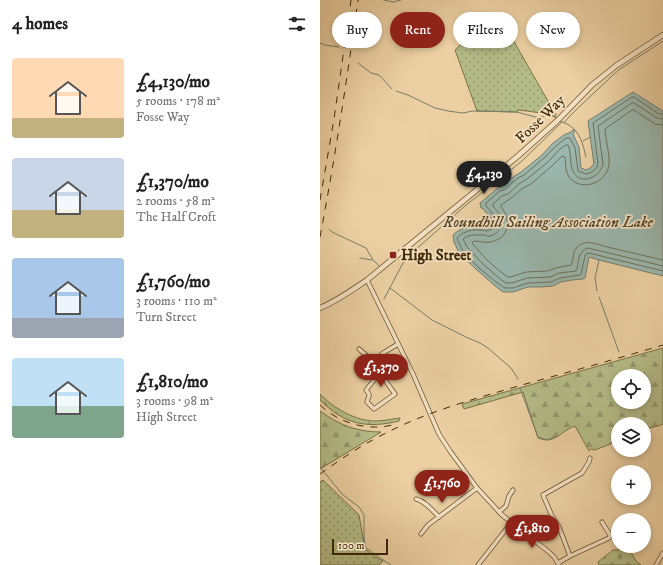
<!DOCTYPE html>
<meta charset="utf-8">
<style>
:root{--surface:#fff;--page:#f6f6f6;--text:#222;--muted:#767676;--accent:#8f2418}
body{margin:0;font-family:"IM FELL DW Pica",serif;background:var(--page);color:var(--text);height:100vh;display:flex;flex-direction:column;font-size:15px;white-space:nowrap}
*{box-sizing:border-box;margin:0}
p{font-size:13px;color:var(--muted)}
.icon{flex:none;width:22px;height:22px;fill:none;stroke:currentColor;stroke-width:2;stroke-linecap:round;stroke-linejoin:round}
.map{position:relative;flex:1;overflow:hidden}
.sheet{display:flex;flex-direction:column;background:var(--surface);width:320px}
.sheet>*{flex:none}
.guide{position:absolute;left:12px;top:12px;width:271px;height:36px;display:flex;gap:8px}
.fabs{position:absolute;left:291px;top:369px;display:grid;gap:8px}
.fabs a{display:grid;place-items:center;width:40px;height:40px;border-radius:50%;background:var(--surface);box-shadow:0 2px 6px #0003;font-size:20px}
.scale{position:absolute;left:12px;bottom:10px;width:56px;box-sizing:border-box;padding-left:4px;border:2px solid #412a06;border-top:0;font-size:11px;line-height:14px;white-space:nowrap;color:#412a06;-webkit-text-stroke:3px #f3e0c3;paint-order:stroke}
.price{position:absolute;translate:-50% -34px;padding:0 9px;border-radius:14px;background:var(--accent);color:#fff;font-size:13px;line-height:26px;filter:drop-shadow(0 1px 2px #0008)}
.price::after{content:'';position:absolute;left:50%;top:24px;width:12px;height:9px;margin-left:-6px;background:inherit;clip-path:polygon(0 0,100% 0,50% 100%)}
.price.active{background:#222;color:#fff}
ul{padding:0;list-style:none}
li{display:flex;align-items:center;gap:12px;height:100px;padding:0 12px}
li span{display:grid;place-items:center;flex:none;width:112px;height:80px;border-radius:4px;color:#555}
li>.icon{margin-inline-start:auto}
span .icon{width:48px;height:48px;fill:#fffc;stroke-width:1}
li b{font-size:17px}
h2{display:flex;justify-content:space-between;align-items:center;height:48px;padding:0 12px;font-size:17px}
.tag{padding:0 14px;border-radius:18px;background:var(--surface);box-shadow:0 2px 6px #0003;font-size:14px;line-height:36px}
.tag.active{background:var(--accent);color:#fff}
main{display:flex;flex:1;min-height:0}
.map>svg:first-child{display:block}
</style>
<main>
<section class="sheet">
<h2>4 homes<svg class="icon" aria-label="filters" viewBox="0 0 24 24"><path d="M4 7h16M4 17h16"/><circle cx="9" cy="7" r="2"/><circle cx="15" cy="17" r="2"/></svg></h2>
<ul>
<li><span style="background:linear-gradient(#ffd9b3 75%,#c2b280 0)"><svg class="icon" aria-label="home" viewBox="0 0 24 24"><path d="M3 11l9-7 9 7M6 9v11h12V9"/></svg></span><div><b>£4,130/mo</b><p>5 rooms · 178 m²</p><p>Fosse Way</p></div></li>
<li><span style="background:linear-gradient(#c9d6e8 65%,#c2b280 0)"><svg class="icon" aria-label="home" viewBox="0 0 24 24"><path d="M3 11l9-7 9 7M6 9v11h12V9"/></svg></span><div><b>£1,370/mo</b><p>2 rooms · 58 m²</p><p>The Half Croft</p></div></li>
<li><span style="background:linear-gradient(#a9c7e8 75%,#9aa5b1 0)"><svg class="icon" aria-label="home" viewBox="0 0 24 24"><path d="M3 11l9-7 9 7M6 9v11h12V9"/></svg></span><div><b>£1,760/mo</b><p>3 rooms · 110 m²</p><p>Turn Street</p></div></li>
<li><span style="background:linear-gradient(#bfe0f5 60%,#7fa58c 0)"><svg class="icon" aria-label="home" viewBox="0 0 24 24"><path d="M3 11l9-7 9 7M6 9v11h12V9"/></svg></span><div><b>£1,810/mo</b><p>3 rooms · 98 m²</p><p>High Street</p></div></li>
</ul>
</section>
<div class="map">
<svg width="343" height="565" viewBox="0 0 343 565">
<defs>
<pattern id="grass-dots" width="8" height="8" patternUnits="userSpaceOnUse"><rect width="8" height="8" fill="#b4bc88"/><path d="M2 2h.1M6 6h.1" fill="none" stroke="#94996d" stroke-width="1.8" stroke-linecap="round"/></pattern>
<pattern id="forest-firs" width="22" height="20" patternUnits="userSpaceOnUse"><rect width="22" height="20" fill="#b4bc88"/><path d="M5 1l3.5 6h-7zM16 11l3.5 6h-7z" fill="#94996d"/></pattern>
<pattern id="cemetery-stones" width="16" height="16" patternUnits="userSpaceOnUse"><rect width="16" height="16" fill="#b4bc88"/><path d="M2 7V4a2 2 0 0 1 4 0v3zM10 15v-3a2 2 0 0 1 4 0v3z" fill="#94996d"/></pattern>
</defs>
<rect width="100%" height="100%" fill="#ecd0a3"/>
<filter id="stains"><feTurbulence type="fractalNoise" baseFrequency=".005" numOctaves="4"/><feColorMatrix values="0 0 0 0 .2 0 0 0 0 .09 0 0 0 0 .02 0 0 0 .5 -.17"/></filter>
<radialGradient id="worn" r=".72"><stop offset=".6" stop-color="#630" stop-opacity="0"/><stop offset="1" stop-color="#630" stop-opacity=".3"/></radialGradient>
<!-- grass -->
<g fill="url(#grass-dots)" stroke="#7a7347">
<path d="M181 19 236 115 235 117 229 114 199 110 197 112 157 111 135 50 140 45Z"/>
<path d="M3 480 39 515 45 549 55 557 63 561 59 565H0V482Z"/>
</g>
<!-- forest -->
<g fill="url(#forest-firs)" stroke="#7a7347" fill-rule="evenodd">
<path d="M343 348V424L338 426 324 429V424H298V439L293 443 275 450 271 449 269 451 255 426C245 429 238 439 228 440 224 440 221 439 218 438L203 392 144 409 142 404ZM298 376H324V402H298Z"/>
<path d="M0 394C13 408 36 421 55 421 63 421 72 419 80 418L79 421C46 429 24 424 0 400Z"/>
<path d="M0 411C19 425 37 432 61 432L0 469Z"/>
</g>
<!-- cemetery -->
<path fill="url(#cemetery-stones)" stroke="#7a7347" d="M308 547 316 561 321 565H279L278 562 293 550H297Z"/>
<!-- water -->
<path fill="#9ab6ad" stroke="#767e6a" d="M313 92 343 111V276L279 260 269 257 265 278 263 279 252 280 241 282 233 286 221 287H208L193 292H183L174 285 157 270 139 253 134 242 133 235C142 227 147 227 158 226 162 226 164 225 168 227L173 224 172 219 162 208H161L160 203 179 187H182L192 178 196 175 201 172 222 155 233 143 244 135 251 132 254 129 255 131 253 134 259 147 261 168 266 170 270 168 274 164 268 121Z"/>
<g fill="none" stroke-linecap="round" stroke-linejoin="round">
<!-- shore -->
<g stroke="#6e705a" stroke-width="1">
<path d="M343 114H339L314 97H312L273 123 278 164C277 170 271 173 266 174L258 171 255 148 250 138H246L236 146 224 158 204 175 198 178 184 190 180 191 166 203V206C171 212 179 218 175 227L168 231C159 229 144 229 137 238L138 241 143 251 159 268 176 282 185 288H193L208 283 231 282 240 278 260 275 261 274 265 256 266 254 269 253 343 271"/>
<path d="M343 119 337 118 314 103H312L278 126 283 164C281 176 262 186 254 173 249 166 252 154 248 145H246L240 149 228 162 207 179 200 183 188 194 182 196 173 204V206C175 209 179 212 180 216 184 225 179 234 170 236 166 237 168 235 164 235 157 235 148 234 143 239L147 247 163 264 179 278 186 283H192L207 278 230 277 239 273 256 271 257 269C259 260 258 251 268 248L343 266"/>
<path d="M343 125 335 124 314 110H312L285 129C285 140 292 160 288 169 283 184 261 191 250 178 245 172 246 164 245 157L242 156 232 166 211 184 203 188 191 198 181 205V207C192 220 189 239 170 242 165 243 159 241 154 241L152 243 167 260 182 273 188 277H191L206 272 228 271 236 268 251 265C253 261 253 256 254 252 260 239 273 242 283 246L343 260"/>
</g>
<!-- stream -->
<g stroke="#767e6a" stroke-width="1">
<path d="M64 0 73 2 81 0"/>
<path d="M0 43 5 45 19 47"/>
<path d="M38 63 51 73 59 75 72 89"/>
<path d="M76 91 88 95 115 108 128 111 143 113 153 111 197 112 219 118 229 114 238 119"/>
<path d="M240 121C243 122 247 124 249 125 261 133 263 145 266 157"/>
<path d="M244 123 248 118 259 107 293 75 300 69 343 41"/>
<path d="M263 141 270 137"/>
<path d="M9 229 12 232 46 248 53 260 59 266"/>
<path d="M94 251 145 206 202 161 242 122"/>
<path d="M40 258 52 260"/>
<path d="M70 288 112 320 148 338 160 343 168 348 191 368 198 379"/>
<path d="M277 291 275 278 279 260"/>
<path d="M279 297 299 352"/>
<path d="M64 299 83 263 92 253"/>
<path d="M200 388 218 437 227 440 234 437"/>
<path d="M0 467 22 494 39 507 44 515V535L45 547 57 556 71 565"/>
</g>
<defs>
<g id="minor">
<path d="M47 280 93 374 119 434 130 451 157 488 182 515 229 552 234 557 239 565"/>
<path d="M39 349 54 362"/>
<path d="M60 373 75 394 54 409 47 402C48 395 52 397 46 390L60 373 59 368 54 362 63 353 78 344"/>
<path d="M96 499C105 501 112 510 119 517"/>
<path d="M179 512 186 506 189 496 193 490"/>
<path d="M101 534 108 525 157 488"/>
<path d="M250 556 239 527 232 516 223 495 262 473 269 462 270 458"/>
<path d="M238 563 250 556 289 538 290 537V535L282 522"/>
<path d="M158 565 191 523"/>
<path d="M336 565 343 553"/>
</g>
<path id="tertiary" d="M0 308C17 301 32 290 47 280L198 156 237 121 272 85 297 65 343 35"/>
</defs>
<!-- minor casing -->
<use href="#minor" stroke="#6c542d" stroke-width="5"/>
<!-- tertiary casing -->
<use href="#tertiary" stroke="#6c542d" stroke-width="6"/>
<!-- minor -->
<use href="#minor" stroke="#f3e0c3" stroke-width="3.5"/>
<!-- tertiary -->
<use href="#tertiary" stroke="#f3e0c3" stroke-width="4.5"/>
<!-- rail -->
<g stroke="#412a06" stroke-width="1" stroke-dasharray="7 7" stroke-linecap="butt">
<path d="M0 200 14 119 31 0"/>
<path d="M0 237C15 158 27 79 38 0"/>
<path d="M0 405C20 424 50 432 76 424"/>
<path d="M0 474C22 458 45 443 70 431 112 410 158 398 202 385 249 372 296 359 343 345"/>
</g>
</g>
<!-- markers -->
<rect fill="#8f2418" stroke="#f3e0c3" stroke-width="1.5" x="69" y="251" width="8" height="8" rx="2"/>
<g text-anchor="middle" stroke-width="3.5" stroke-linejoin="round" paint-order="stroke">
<!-- street labels -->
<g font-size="15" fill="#412a06" stroke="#f3e0c3">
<text transform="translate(220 119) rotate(-44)" y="5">Fosse Way</text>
</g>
<!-- poi labels -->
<g font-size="15" font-weight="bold" fill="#412a06" stroke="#f3e0c3" text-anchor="start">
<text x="81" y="260">High Street</text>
</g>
<!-- water labels -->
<g font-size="16" font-style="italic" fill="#534627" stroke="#f3e0c3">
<text x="228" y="227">Roundhill Sailing Association Lake</text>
</g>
</g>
<rect width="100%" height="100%" filter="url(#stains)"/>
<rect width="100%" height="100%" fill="url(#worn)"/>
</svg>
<div class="fabs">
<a><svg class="icon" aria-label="locate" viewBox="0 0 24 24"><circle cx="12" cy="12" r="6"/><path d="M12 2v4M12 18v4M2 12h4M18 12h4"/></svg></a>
<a><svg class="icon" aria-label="layers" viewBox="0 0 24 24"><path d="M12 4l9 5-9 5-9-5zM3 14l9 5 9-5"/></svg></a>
<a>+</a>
<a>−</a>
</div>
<div class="scale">100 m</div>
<b class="price active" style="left:164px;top:195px">£4,130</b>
<b class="price" style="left:61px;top:388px">£1,370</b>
<b class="price" style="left:122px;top:504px">£1,760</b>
<b class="price" style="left:212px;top:549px">£1,810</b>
<div class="guide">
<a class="tag">Buy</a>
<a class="tag active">Rent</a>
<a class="tag">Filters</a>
<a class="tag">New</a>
</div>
</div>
</main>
